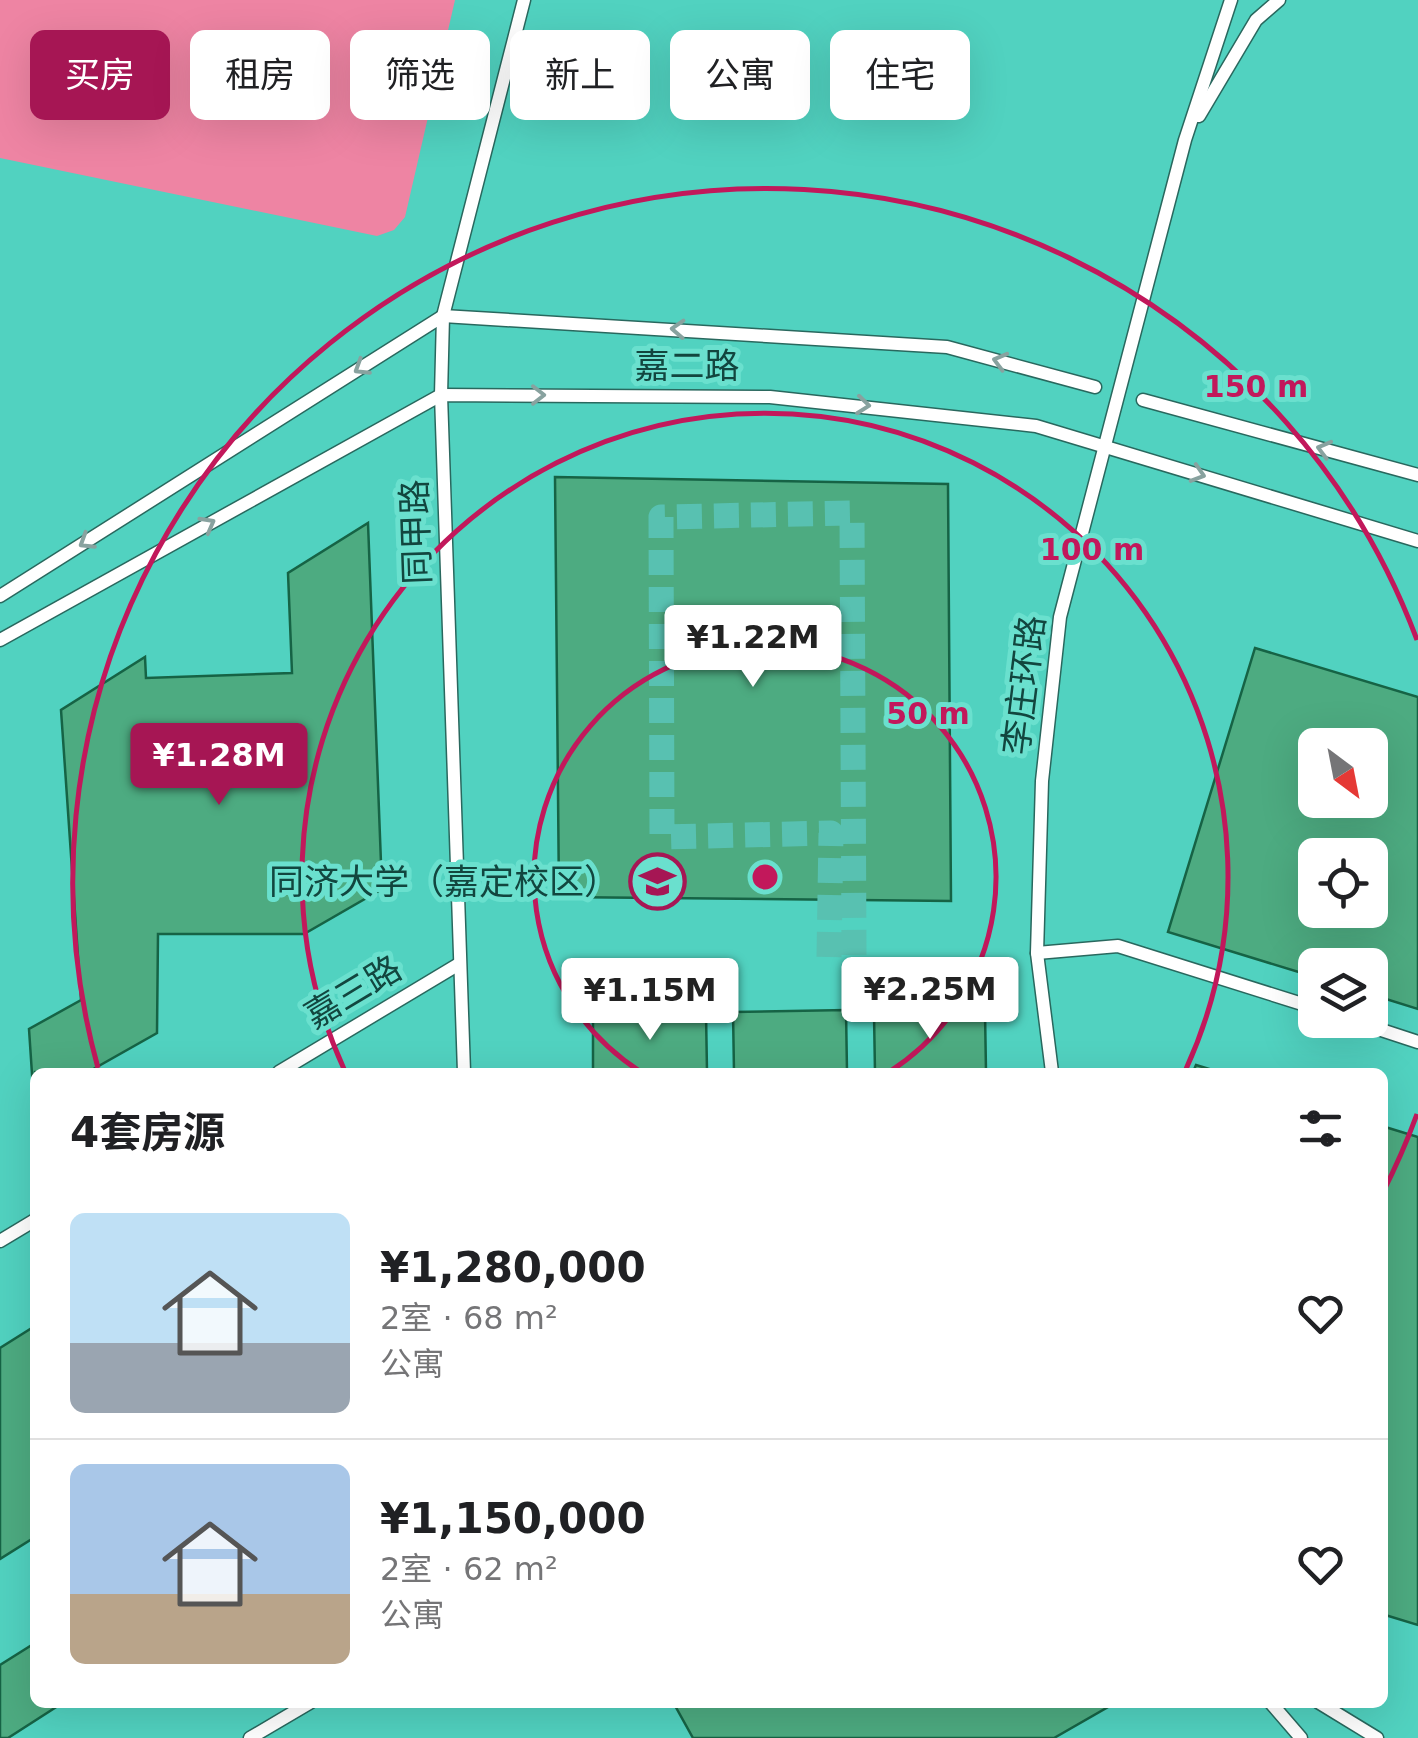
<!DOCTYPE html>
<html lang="zh">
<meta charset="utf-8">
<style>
:root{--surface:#fff;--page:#f2f2f2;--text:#202124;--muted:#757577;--line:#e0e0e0;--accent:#a61654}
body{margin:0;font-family:"DejaVu Sans","Noto Sans SC",sans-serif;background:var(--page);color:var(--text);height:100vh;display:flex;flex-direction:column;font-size:38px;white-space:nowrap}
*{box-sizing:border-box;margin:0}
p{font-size:32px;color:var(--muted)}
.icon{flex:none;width:55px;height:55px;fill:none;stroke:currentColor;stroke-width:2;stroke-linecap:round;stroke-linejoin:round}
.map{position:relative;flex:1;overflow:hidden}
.drawer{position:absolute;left:30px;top:1068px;width:1358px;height:640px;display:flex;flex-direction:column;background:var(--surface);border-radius:15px;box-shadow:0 10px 40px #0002}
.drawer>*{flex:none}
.hud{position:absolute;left:30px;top:30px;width:1360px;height:90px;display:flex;gap:20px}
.needle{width:65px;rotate:148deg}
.fabs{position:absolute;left:1298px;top:728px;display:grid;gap:20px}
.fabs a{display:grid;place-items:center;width:90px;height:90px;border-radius:15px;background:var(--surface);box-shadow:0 10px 40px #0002;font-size:50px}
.price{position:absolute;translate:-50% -85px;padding:0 22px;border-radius:10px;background:#fff;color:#222;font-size:32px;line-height:65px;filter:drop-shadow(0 2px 5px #0008)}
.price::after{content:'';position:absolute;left:50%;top:60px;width:30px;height:22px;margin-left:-15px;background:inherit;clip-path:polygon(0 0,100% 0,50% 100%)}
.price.active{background:var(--accent);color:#fff}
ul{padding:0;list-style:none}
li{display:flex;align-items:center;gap:30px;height:250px;padding:0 40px}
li+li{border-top:2px solid var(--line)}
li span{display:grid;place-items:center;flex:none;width:280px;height:200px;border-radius:15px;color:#555}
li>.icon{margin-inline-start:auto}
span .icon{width:120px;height:120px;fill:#fffc;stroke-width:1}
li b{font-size:42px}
h2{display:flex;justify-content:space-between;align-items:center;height:120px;padding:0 40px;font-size:42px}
.tag{padding:0 35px;border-radius:15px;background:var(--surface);box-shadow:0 10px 40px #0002;font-size:35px;line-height:90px}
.tag.active{background:var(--accent);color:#fff}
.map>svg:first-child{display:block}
</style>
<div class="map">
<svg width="1418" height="1738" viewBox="0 0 1418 1738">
<rect width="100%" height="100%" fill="#6ae0ce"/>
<!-- built -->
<path fill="#51d2c0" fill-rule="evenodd" d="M0 0H1418V1738H0ZM1315 745H1370V800H1315ZM1315 855H1370V910H1315ZM1315 965H1370V1020H1315ZM35 1072H1382V1702H35Z"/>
<!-- green -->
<path fill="#ee84a3" d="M0 0H455L405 217 394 230 377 236 0 158Z"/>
<!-- building -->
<g fill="#4dab81" stroke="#166345" stroke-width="2.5" fill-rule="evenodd">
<path d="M555 477 948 484 951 901 559 897Z"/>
<path d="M368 523 382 889 304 934H158L157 1033 88 1072H35L34 1104 29 1029 81 1000 61 710 145 657 146 678 292 673 288 573Z"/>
<path d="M1255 648 1418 697V1009L1370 994V965H1315V977L1168 932ZM1315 745H1370V800H1315ZM1315 855H1370V910H1315Z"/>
<path d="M846 1010 847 1072H734L733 1012Z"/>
<path d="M985 1012 986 1072H875L874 1014Z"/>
<path d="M706 1013 707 1072H593V1015Z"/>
<path d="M1196 1065 1219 1072H1193Z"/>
<path d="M1382 1126 1418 1137V1625L1382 1614Z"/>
<path d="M35 1326V1537L0 1559V1348Z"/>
<path d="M35 1643V1702H64L8 1738H0V1665Z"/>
<path d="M673 1702H1115V1703L1054 1738H693Z"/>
</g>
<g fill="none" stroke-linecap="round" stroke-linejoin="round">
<!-- street-tunnel -->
<path stroke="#58c1b1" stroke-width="25" stroke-dasharray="25 12" stroke-linecap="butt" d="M829 957 831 833 662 837 661 517 852 513 854 956"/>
<defs>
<g id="lane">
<path d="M1199 116 1256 20 1279 0"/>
<path d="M1143 400 1418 475"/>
<path d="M0 596 443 316 947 347 1095 387"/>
<path d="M0 640 441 395 770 397 1036 426 1418 541"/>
<path d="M1037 953 1118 946 1315 1008"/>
<path d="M1351 1020 1418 1042"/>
<path d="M279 1072 459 964"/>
<path d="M464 1072 441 395 443 316 524 0"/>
<path d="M1052 1072 1037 953 1042 781 1060 617 1185 140 1231 0"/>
<path d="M0 1241 35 1220"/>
<path d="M1270 1702 1301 1738"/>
<path d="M1318 1702 1377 1738"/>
<path d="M250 1738 311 1702"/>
</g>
</defs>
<!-- lane casing -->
<use href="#lane" stroke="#29685e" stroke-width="15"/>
<!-- lane -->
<use href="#lane" stroke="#fff" stroke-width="12"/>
</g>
<!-- one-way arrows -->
<defs><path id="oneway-chevron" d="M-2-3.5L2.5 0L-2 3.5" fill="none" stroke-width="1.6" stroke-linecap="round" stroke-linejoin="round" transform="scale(2.5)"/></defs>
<g stroke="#88a29f">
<use href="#oneway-chevron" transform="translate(678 329) rotate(-177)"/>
<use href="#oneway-chevron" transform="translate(1000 361) rotate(-165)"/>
<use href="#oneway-chevron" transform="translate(361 368) rotate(148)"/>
<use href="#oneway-chevron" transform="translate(538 395)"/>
<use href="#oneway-chevron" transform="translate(863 405) rotate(6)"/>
<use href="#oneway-chevron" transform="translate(1324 449) rotate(-165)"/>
<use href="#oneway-chevron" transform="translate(1198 474) rotate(17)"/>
<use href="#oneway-chevron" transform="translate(208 524) rotate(-29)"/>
<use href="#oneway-chevron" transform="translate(86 542) rotate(148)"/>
</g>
<!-- distance rings -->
<g fill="none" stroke="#c2185b" stroke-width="5">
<path d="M641 1072A231 231 0 1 1 889 1072"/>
<path d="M344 1069A463 463 0 1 1 1186 1069"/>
<path d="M1417 1114A694 694 0 0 1 1383 1192M98 1068A694 694 0 0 1 1417 640"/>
</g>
<!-- icons -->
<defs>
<symbol id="university-ring" viewBox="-11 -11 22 22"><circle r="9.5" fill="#6ae0ce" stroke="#a61654" stroke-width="1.5"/><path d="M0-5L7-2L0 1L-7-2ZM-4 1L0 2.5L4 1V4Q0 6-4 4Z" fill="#a61654"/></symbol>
</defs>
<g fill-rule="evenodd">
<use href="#university-ring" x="626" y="850" width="63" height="63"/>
</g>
<g text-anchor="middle" stroke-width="10" stroke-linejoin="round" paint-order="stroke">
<!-- street labels -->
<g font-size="35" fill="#12463f" stroke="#6ae0ce">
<text x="687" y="378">嘉二路</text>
<text transform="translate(416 532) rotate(-92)" y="12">同甲路</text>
<text transform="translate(1024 685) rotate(-83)" y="12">李庄环路</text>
<text transform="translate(353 992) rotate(-31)" y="12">嘉三路</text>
</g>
<!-- poi labels -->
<g font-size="35" fill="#12463f" stroke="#6ae0ce" text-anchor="end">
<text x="619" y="894">同济大学（嘉定校区）</text>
</g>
</g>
<circle cx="765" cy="877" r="15" fill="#c2185b" stroke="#6ae0ce" stroke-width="5"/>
<g font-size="30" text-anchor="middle" font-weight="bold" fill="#c2185b" stroke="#6ae0ce" stroke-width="10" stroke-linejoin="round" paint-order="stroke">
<text x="1256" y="397">150 m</text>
<text x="1092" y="560">100 m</text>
<text x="928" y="724">50 m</text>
</g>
</svg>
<div class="fabs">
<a><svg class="needle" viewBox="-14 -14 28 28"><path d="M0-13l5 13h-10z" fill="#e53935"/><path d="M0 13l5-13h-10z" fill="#757577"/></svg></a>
<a><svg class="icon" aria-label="locate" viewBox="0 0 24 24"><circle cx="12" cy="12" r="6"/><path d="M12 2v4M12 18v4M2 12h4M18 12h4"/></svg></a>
<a><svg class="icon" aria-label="layers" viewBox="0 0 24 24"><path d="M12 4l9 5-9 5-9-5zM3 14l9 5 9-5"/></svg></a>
</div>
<b class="price" style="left:753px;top:690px">¥1.22M</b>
<b class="price active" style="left:219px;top:808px">¥1.28M</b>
<b class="price" style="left:930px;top:1042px">¥2.25M</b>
<b class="price" style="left:650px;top:1043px">¥1.15M</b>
<div class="hud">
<a class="tag active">买房</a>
<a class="tag">租房</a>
<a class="tag">筛选</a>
<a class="tag">新上</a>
<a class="tag">公寓</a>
<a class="tag">住宅</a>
</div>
<section class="drawer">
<h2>4套房源<svg class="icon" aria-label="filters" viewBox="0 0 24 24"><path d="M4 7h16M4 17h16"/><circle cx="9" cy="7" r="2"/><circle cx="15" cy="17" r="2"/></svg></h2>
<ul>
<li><span style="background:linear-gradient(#bfe0f5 65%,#9aa5b1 0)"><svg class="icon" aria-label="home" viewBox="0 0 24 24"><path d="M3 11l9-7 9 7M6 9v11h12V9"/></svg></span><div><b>¥1,280,000</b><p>2室 · 68 m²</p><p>公寓</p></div><svg class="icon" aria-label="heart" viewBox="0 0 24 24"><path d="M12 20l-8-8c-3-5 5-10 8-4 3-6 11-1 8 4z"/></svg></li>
<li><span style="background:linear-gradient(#a9c7e8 65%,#b9a48a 0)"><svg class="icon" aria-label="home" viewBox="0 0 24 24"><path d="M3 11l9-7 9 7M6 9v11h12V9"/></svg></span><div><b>¥1,150,000</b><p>2室 · 62 m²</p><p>公寓</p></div><svg class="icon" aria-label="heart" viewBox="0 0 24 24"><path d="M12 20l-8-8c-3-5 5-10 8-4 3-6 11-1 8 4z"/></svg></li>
</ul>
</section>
</div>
